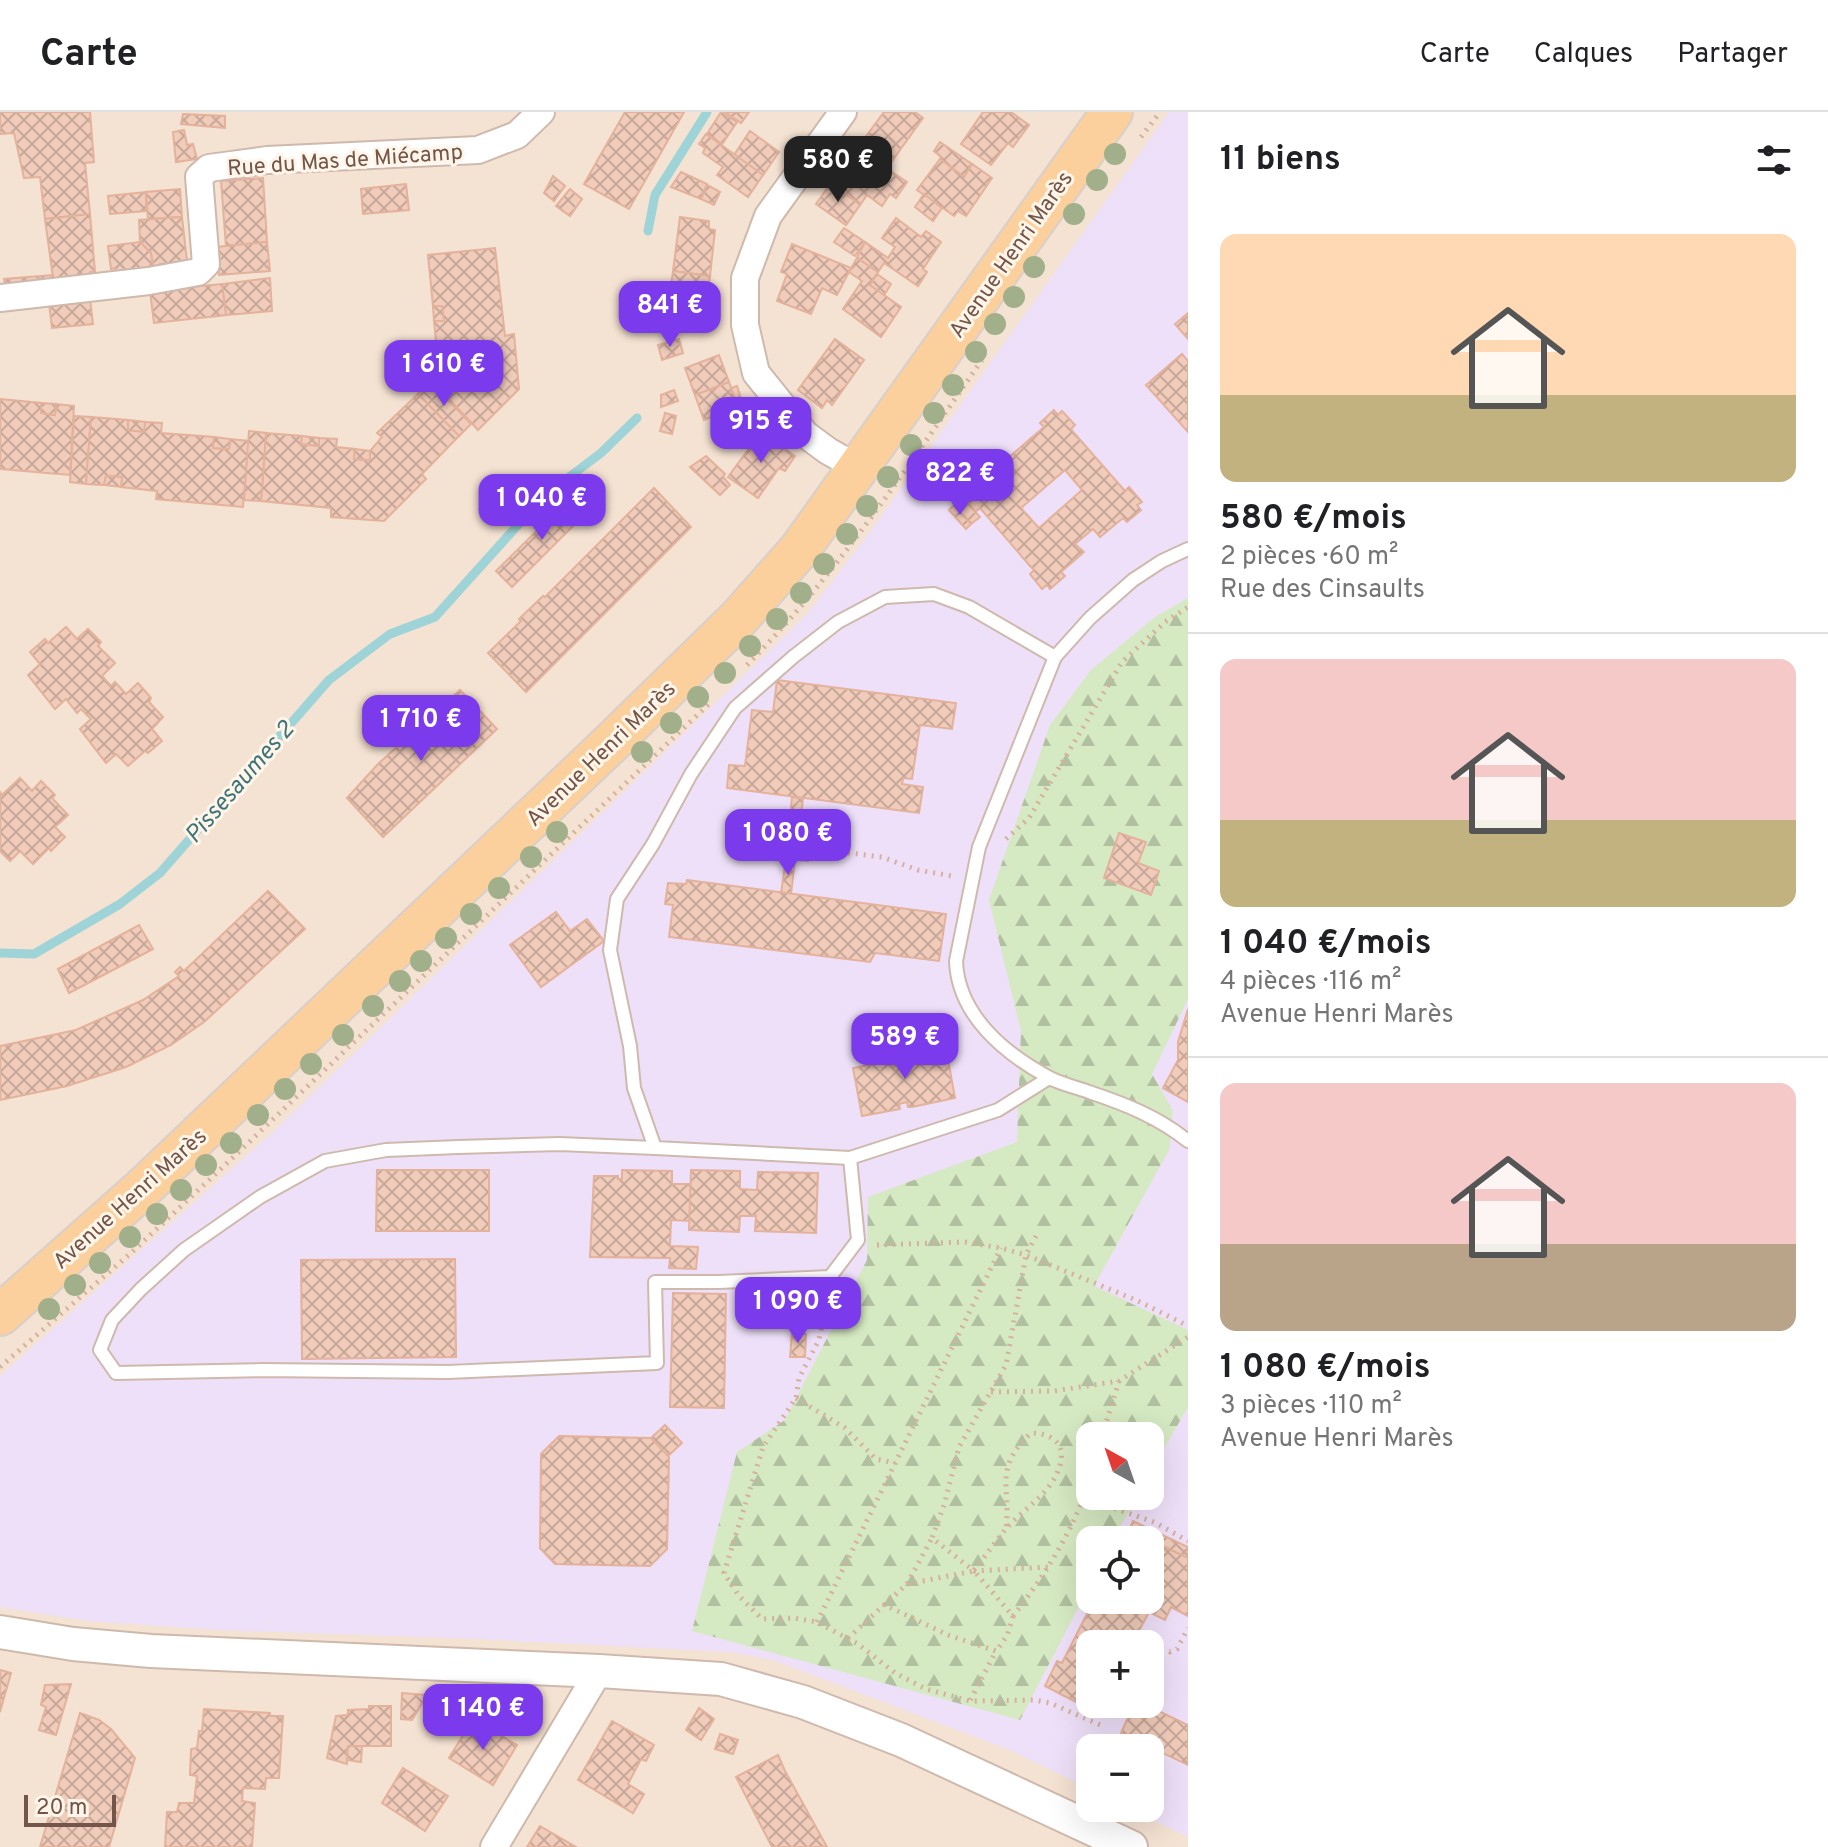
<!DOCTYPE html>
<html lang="fr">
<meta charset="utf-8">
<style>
:root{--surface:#fff;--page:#f2f2f2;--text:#202124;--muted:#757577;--line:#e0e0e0;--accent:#7c3aed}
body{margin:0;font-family:Overpass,sans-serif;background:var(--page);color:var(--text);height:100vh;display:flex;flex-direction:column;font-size:30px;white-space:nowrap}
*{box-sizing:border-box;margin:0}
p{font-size:26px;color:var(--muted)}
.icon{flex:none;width:44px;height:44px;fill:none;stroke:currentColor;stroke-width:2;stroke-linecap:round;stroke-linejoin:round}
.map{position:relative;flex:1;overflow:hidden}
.panel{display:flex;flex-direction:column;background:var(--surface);width:640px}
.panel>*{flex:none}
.needle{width:52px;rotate:320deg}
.controls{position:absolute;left:1076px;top:1310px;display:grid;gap:16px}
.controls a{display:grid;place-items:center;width:88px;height:88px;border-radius:16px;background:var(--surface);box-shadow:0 8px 32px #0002;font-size:40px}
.scale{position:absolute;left:24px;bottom:20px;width:92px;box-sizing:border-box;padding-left:8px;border:4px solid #745549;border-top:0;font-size:22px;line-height:28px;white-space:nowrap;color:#745549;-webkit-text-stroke:6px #fff5e9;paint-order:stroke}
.price{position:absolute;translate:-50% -68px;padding:0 18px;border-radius:16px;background:var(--accent);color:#fff;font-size:26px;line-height:52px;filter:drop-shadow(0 2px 4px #0008)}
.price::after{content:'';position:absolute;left:50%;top:48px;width:24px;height:18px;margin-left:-12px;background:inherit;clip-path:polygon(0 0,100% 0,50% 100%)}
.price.on{background:#222;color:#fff}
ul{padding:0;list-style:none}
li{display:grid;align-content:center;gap:16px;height:424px;padding:0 32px}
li+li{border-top:2px solid var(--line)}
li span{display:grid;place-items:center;height:248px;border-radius:16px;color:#555}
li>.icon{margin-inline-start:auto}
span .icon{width:144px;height:144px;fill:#fffc;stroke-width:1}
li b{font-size:34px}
h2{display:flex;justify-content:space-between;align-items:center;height:96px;padding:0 32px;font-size:34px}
header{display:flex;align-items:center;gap:48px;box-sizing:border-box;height:112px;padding:0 40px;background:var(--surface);border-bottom:2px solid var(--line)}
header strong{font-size:38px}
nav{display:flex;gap:44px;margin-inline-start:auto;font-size:28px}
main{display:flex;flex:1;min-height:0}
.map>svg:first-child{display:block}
</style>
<header>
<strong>Carte</strong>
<nav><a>Carte</a><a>Calques</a><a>Partager</a></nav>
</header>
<main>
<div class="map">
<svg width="1188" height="1735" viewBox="0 0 1188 1735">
<defs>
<pattern id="forest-firs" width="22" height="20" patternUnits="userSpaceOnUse" patternTransform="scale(2)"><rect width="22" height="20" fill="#d5e9c2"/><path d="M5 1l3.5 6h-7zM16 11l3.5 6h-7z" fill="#b1c0a0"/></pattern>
<pattern id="building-cross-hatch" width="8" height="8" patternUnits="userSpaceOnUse" patternTransform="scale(2)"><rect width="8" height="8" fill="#f1ccbb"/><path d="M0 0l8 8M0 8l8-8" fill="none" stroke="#c8a89a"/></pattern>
</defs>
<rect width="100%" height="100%" fill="#fcf1e3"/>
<!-- residential -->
<path fill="#f4e2d2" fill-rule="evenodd" d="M0 0H1188V1735H0ZM1090 1324H1150V1384H1090ZM1090 1428H1150V1488H1090ZM1090 1532H1150V1592H1090ZM1090 1636H1150V1696H1090Z"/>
<!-- education -->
<path fill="#eee0f8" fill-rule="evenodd" d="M1169 0H1188V1725L1128 1696H1150V1636H1090V1677L1007 1637 773 1548 728 1540 476 1527 216 1518 87 1509 0 1495V1264L274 1019 807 502 867 424ZM1090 1324H1150V1384H1090ZM1090 1428H1150V1488H1090ZM1090 1532H1150V1592H1090Z"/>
<!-- forest -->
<path fill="url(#forest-firs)" d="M1188 486V887L1152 962 1173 999 1169 1038 1094 1174 1188 1218V1295L1150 1361V1324H1090V1384H1137L1113 1428H1090V1473L1020 1608 692 1519 737 1340 785 1308 867 1148 868 1085 1017 1030 1021 919 989 788 1050 613 1091 558 1155 505Z"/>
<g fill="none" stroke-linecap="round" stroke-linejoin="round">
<!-- stream -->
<g stroke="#9ed3d7" stroke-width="9">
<path d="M648 119 655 83 707 0"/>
<path d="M0 841 34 842 120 792 160 761 329 568 390 522 435 505 544 384 601 341 637 306"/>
</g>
</g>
<!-- building -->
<g fill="url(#building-cross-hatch)" stroke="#e4b19b" stroke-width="2" fill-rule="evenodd">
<path d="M0 0H90L94 50 85 51 90 102 45 107 40 65 24 66 14 21 0 22Z"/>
<path d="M625 0H684L629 97 584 72Z"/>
<path d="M721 0 737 10 722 32 707 22Z"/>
<path d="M725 0H749L741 11Z"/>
<path d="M884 0H915L923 6 892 49 864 27Z"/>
<path d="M983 0H1011L1029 13 1013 35 1008 31 991 53 961 32Z"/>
<path d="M183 2 225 4V16L181 12Z"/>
<path d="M184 18 187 33 193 32 197 47 176 50 173 20Z"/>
<path d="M750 19 779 40 763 63 734 43Z"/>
<path d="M706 22 763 63 748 85 717 63 723 55 703 41 705 36 699 32Z"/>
<path d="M940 30 972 52 964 65 940 47 941 45 934 39Z"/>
<path d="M940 47 964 65 972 52 992 66 966 104 958 99 954 104 917 78Z"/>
<path d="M847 48 876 68 886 56 907 70 896 86 890 82 882 94 867 83 860 93 831 71Z"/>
<path d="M681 60 707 72 701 87 671 75Z"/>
<path d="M553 64 565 74 554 89 544 81Z"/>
<path d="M263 66 267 130 226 134 221 69Z"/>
<path d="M831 71 860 93 846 113 816 92Z"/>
<path d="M406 72 409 98 363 102 361 77Z"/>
<path d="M707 73 720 80 714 93 701 87Z"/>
<path d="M180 77 182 105 148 107 146 80Z"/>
<path d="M570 77 582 87 570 104 556 94Z"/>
<path d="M146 80V99L110 102 108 84Z"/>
<path d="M924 82 942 96 933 109 915 95Z"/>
<path d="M90 102 95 160H90L91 171 54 173 45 107Z"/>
<path d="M182 105 187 149 160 152 162 159 153 160 151 141 140 130 139 108Z"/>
<path d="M680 105 709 109V117L715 118 710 164 673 159Z"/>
<path d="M896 106 921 125 926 119 941 130 923 157 927 160 918 174 884 151 878 160 857 146 865 130 888 146 895 135 882 126Z"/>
<path d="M844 116 865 130 855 144 834 130Z"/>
<path d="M140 130 151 141 153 154 148 155 149 160 116 164 115 156 111 157 108 134Z"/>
<path d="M267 130 270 159 219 163 217 135Z"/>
<path d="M792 132 851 156 837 183 822 176 811 202 777 189 787 162 781 160Z"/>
<path d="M495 136 505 224 514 222 519 277 478 318 436 273 448 262 445 229H436L434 209H444L442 194H433L428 143Z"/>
<path d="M857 146 878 160 870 173 901 195 881 225 843 197 862 169 849 160Z"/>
<path d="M673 159 710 164 704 206H697V215L666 211Z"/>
<path d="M877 162 891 172 884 183 870 173Z"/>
<path d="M53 163 54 173 6 177 4 167Z"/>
<path d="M270 166 272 199 226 203 222 172Z"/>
<path d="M222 172 226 203 154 211 150 179Z"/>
<path d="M90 187 93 212 52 216 49 191Z"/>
<path d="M433 194H442L444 209H434Z"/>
<path d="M1188 201V227L1175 212Z"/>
<path d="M679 227 683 241 662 248 658 233Z"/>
<path d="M835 227 864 248 832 293 827 288 822 296 798 278Z"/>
<path d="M1182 242 1188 249V320L1146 273Z"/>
<path d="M719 243 729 270 695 283 685 256Z"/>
<path d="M431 269 471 312 459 324 418 282Z"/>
<path d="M729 270 738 295 704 308 695 283Z"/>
<path d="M737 274 743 293 738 295 731 276Z"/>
<path d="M674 278 678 289 661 295V283Z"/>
<path d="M418 282 459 324 422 362 426 367 384 409 331 405V396L261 389 266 321 302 324 301 332 319 334V326L337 327 336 335 355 337 354 347 370 348V339L382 325 377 321Z"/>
<path d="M0 287 41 291V301L55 303 56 292 74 294 70 363 0 357Z"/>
<path d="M41 291 56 292 55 303 41 301Z"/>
<path d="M1054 298 1058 303 1062 299 1075 313 1071 317 1075 322 1125 379 1129 375 1142 390 1137 393 1141 398 1127 410 1123 406 1100 425 1093 417 1075 432 1084 440 1061 460 1065 464 1050 477 1047 473 1042 477 1030 462 1034 458 1030 454 980 396 975 400 963 386 967 382 963 378 978 365 982 369 986 365 1044 315 1040 311ZM1065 358 1082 378 1039 416 1021 396Z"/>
<path d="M665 301 676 304 672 322 660 319Z"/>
<path d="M74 304 91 305 86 372 70 370Z"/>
<path d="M91 305 128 308V318L144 320 145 310 162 311 161 321 214 325 213 336 229 337 230 327 249 329 243 395 156 387 157 379 121 375 122 365 106 364 104 373 86 372Z"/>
<path d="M128 308 145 310 144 320 128 318Z"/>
<path d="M249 319 266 321 261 389 244 388Z"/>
<path d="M761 320 795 344 785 359 779 356 758 386 728 365Z"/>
<path d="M302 324 319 326V334L301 332Z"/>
<path d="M214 325 230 327 229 337 213 336Z"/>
<path d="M355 337 370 339V348L354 347Z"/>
<path d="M706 344 725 362 723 365 730 373 720 383 690 355Z"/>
<path d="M106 364 122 365 121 375 104 373Z"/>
<path d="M654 376 691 415 526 580 488 541 521 509 519 507 543 484 545 485Z"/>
<path d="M586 378 598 390 587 400 576 387Z"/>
<path d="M572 384 587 400 512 475 496 459Z"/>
<path d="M963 386 980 405 971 412 954 393Z"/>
<path d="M954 393 971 412 966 417 949 398Z"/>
<path d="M66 515 77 527 88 517 101 530 98 534 115 551 102 564 111 574 115 570 126 582 138 571 151 586 149 590 163 605 152 617 162 629 148 641 145 639 128 654 116 642 106 651 80 617 91 607 81 597 77 601 66 587 55 597 28 563 40 552 30 540 45 527 48 531Z"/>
<path d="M777 568 956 591 952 617 920 613 912 667 903 666 902 672 923 675 919 701 727 676 729 653 745 654 752 598 773 600Z"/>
<path d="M460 578 497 617 383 725 347 686 378 652Z"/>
<path d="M20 666 32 679 41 669 55 683 52 686 68 703 55 715 65 725 51 739 49 736 33 752 20 739 10 749 0 739V680L2 683Z"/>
<path d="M792 685 803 687 799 719 789 718Z"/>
<path d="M772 704 790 706 789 718 812 721 811 733 824 735 823 744H810L808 749 755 743 759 714 770 715Z"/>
<path d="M1119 721 1146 730 1138 751 1159 759 1151 783 1104 766Z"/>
<path d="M786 747 795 748 791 782 781 781Z"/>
<path d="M687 768 946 802 939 849 875 841 870 850 669 825 673 793 665 792 668 771 686 772Z"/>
<path d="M268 779 305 817 204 910 171 933 126 955 67 974 0 988V934L76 918 143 888 179 864 175 860 180 855 184 859Z"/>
<path d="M556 800 570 819 587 807 604 829 541 875 510 833Z"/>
<path d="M139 813 153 837 69 881 58 857Z"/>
<path d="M1188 897V990L1163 976 1178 948V930Z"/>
<path d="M945 931 955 986 912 995H908L907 990 899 992 900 997 862 1004 853 956 890 949 892 955 899 953 897 941Z"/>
<path d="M377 1058H489V1119H376Z"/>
<path d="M622 1058 672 1059V1072H691L690 1109 671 1108 670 1134 698 1135 696 1157 669 1156 670 1146 590 1145 594 1064H618V1067H622Z"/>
<path d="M691 1058 740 1059V1077L757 1078 758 1060 818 1061 816 1121 755 1119 756 1104H740L739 1120 689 1118Z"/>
<path d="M455 1147 456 1245 302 1247 301 1148Z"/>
<path d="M673 1181 726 1182 724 1296 670 1295Z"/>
<path d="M792 1221 806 1222 805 1245H790Z"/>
<path d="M665 1313 682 1331 668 1344 651 1326Z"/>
<path d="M559 1324 651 1326 669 1345 667 1437 650 1454 555 1452 540 1436 541 1342Z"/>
<path d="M1133 1409 1188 1435V1446L1129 1418Z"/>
<path d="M1129 1418 1188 1446V1504L1171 1495 1165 1508 1149 1500 1132 1532H1090V1592H1102L1097 1601 1045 1574 1057 1549 1062 1551 1094 1488H1150V1428H1124Z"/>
<path d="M0 1558 11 1561 0 1600Z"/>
<path d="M71 1572 56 1623 39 1618 46 1595 41 1593 45 1573Z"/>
<path d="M402 1581 427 1583 412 1608 401 1607Z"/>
<path d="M1134 1592H1144L1188 1613V1653L1121 1621Z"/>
<path d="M369 1594H391V1634H348L347 1652 327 1646 336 1604 348 1603V1598L369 1597Z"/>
<path d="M699 1596 714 1607 701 1628 686 1618Z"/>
<path d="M204 1597 270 1601V1604H283L279 1666H266L265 1677 243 1676 242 1689 255 1691 252 1735H165L167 1700H177L179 1691H194L197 1664 190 1663 191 1637 197 1636 199 1619H202Z"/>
<path d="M80 1601 99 1608 111 1617 135 1646 109 1735H40Z"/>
<path d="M473 1607 517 1633 493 1673 449 1646Z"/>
<path d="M612 1609 654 1633 646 1649 641 1647 628 1672 644 1682 633 1701 578 1668Z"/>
<path d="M720 1622 738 1628 733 1642 715 1637Z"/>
<path d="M348 1634H362L361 1650 347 1648Z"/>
<path d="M778 1643 785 1659 827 1735H772L736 1665Z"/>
<path d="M403 1656 448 1684 425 1719 382 1691Z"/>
<path d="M540 1714 576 1735H527Z"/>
</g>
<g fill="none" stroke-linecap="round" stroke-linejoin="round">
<defs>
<g id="service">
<path d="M1188 437 1162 449 1133 468 1090 506 1055 545 979 735 956 849C958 903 1004 941 1048 965 1060 972 1076 975 1089 980 1125 992 1158 1005 1188 1029"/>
<path d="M1049 966 998 998 850 1046 655 1036 634 976 630 934 610 838 617 787 653 732 691 662 735 596 793 545 838 510 885 485 934 482 969 495 1055 545"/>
<path d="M655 1036 559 1032 458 1035 386 1038 325 1049 260 1085 184 1138 141 1177 112 1208 100 1238 116 1261 263 1258 448 1260 657 1251 655 1170H719L830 1165 858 1128 850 1046"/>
</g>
<g id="minor">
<path d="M843 0 768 104 745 166V213L756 261 805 322 828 339 858 356"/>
<path d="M0 186 149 169 198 160 206 152 199 65 209 56 267 48 478 38 517 23 541 0"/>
<path d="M494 1735 599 1559"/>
</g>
<path id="tertiary" d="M0 1520 73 1532 151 1539 599 1559 721 1567 803 1590 901 1628 1131 1735"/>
<path id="primary" d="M0 1203 142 1077 611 631 738 507 800 437 1112 0"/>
</defs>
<!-- service casing -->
<use href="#service" stroke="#cfb9ad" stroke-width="16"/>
<!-- minor casing -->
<use href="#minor" stroke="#cfb9ad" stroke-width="30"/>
<!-- tertiary casing -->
<use href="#tertiary" stroke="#cfb9ad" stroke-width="36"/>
<!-- primary casing -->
<use href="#primary" stroke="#d8cfcc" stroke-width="44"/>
<!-- path -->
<g stroke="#d6b09e" stroke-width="5" stroke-dasharray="2 6" stroke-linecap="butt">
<path d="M1141 25 1160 0"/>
<path d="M747 553C838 461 908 354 982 248"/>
<path d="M1006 727 1029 706 1122 550 1165 510 1188 495"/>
<path d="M824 738 882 745 918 758 952 764"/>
<path d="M1036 1124 1026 1143 1006 1253 959 1335 944 1393 932 1426 974 1459 1048 1455"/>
<path d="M877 1133 965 1130 1001 1136 1026 1143 1136 1188 1188 1214"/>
<path d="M827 1185 819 1228 799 1266 796 1286 763 1335 724 1461 739 1484 762 1507 794 1506 817 1510 858 1532 895 1561 926 1577 970 1589 1035 1588 1050 1591 1105 1615"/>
<path d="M0 1255 131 1141 225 1053 712 589"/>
<path d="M991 1280 1054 1279 1119 1269 1188 1225"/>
<path d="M796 1286 845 1316 876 1347 895 1351"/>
<path d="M1102 1324 1119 1269"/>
<path d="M1084 1386 1154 1410 1188 1429"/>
<path d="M974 1458C985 1445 994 1431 1005 1418 1018 1402 1038 1390 1050 1373 1068 1348 1067 1322 1031 1321 993 1357 1011 1372 1006 1417"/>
<path d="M907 1472 932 1426"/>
<path d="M883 1492 948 1523 996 1539 970 1589"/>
<path d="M1013 1504C1044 1465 1076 1414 1090 1367"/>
<path d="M817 1510 1001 1136"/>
<path d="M848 1526 907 1472 974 1459 1013 1504 1007 1524 996 1539"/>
<path d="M1147 1530 1170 1540 1177 1537 1188 1516"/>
</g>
<!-- service -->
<use href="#service" stroke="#fff" stroke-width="12"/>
<!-- minor -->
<use href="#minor" stroke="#fff" stroke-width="26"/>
<!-- tertiary -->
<use href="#tertiary" stroke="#fff" stroke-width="32"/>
<!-- primary -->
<use href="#primary" stroke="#fbd09c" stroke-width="40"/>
</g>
<!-- trees -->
<g fill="#a1b08a">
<circle cx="1115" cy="42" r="11"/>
<circle cx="1097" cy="68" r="11"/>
<circle cx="1074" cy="102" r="11"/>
<circle cx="1034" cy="155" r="11"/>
<circle cx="1014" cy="185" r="11"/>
<circle cx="995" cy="212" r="11"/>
<circle cx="976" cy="240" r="11"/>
<circle cx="953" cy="273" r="11"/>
<circle cx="934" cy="301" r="11"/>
<circle cx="911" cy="333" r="11"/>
<circle cx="888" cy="365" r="11"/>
<circle cx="867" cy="394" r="11"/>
<circle cx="847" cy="422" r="11"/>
<circle cx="824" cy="452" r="11"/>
<circle cx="801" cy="481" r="11"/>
<circle cx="777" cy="507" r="11"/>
<circle cx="750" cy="534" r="11"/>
<circle cx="725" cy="561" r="11"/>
<circle cx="698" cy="585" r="11"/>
<circle cx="671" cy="611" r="11"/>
<circle cx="642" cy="640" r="11"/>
<circle cx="557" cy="720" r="11"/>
<circle cx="531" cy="745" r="11"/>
<circle cx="499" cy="776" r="11"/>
<circle cx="471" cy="802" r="11"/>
<circle cx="446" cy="826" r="11"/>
<circle cx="421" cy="849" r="11"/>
<circle cx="400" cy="869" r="11"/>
<circle cx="373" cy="894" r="11"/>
<circle cx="343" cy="923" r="11"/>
<circle cx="311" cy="952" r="11"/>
<circle cx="285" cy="977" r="11"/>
<circle cx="258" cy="1003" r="11"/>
<circle cx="231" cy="1031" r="11"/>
<circle cx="206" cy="1053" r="11"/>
<circle cx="181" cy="1078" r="11"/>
<circle cx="157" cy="1102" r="11"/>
<circle cx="130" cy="1125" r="11"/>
<circle cx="100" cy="1151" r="11"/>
<circle cx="75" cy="1173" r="11"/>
<circle cx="49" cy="1197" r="11"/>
</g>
<g text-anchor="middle" stroke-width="6" stroke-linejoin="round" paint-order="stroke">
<!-- street labels -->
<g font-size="22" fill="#745549" stroke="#fff5e9">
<text transform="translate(345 47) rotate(-4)" y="8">Rue du Mas de Miécamp</text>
<text transform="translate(1010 142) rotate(-55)" y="8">Avenue Henri Marès</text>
<text transform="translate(600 641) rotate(-44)" y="8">Avenue Henri Marès</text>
<text transform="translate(129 1086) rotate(-42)" y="8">Avenue Henri Marès</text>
</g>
<!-- water labels -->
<g font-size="24" font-style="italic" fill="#3d747a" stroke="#fff5e9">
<text transform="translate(239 670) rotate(-49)" y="8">Pissesaumes 2</text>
</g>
</g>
</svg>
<div class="controls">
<a><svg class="needle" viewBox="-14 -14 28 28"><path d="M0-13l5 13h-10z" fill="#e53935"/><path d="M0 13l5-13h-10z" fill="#757577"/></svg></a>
<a><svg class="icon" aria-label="locate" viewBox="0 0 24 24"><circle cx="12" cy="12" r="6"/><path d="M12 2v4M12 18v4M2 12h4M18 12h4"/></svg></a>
<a>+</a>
<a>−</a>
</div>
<div class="scale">20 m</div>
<b class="price on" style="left:838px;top:92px">580 €</b>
<b class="price" style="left:670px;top:237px">841 €</b>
<b class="price" style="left:444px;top:296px">1 610 €</b>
<b class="price" style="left:761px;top:353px">915 €</b>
<b class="price" style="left:960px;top:405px">822 €</b>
<b class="price" style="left:542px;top:430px">1 040 €</b>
<b class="price" style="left:421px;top:651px">1 710 €</b>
<b class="price" style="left:788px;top:765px">1 080 €</b>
<b class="price" style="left:905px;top:969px">589 €</b>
<b class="price" style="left:798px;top:1233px">1 090 €</b>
<b class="price" style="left:483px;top:1640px">1 140 €</b>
</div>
<section class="panel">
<h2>11 biens<svg class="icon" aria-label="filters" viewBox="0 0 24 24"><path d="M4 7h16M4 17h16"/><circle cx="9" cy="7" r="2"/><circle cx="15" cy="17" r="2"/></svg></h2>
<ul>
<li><span style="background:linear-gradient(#ffd9b3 65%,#c2b280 0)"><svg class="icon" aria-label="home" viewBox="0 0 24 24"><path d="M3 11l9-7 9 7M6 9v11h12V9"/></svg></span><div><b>580 €/mois</b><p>2 pièces · 60 m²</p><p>Rue des Cinsaults</p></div></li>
<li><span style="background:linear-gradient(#f6c9c9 65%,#c2b280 0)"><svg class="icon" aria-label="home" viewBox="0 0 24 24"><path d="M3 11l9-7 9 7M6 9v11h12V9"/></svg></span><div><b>1 040 €/mois</b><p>4 pièces · 116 m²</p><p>Avenue Henri Marès</p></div></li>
<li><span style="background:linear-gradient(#f6c9c9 65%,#b9a48a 0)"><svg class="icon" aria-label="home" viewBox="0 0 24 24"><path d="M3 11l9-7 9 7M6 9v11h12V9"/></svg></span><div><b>1 080 €/mois</b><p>3 pièces · 110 m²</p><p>Avenue Henri Marès</p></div></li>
</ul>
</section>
</main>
